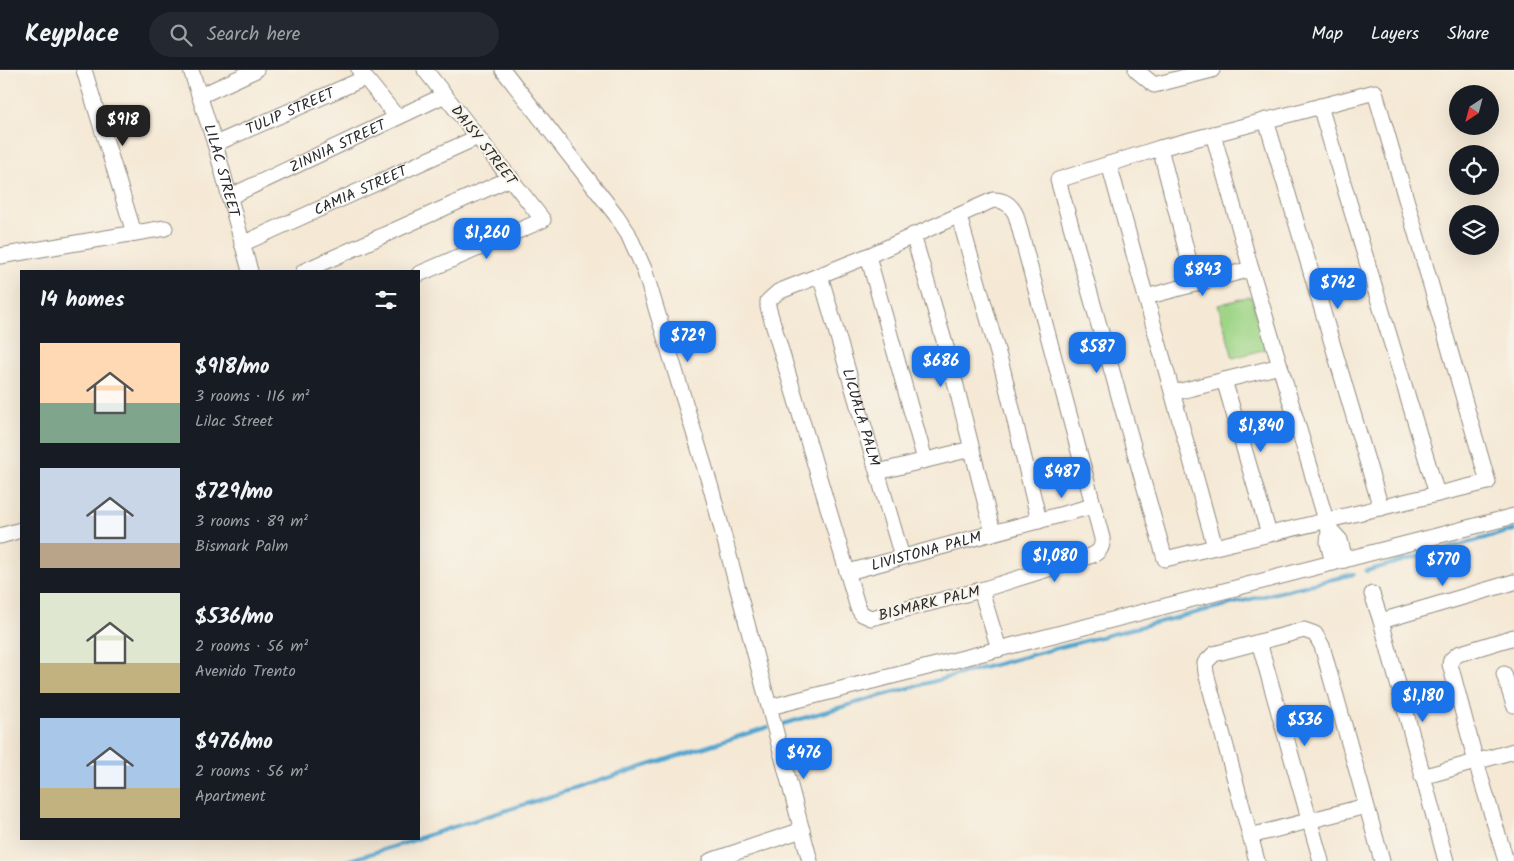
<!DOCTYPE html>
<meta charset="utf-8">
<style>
:root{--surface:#171b24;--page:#242831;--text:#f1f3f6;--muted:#9ea1a6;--line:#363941;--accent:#1a73e8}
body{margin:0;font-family:Kalam,sans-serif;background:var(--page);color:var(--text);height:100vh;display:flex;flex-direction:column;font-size:19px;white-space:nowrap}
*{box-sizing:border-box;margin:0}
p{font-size:16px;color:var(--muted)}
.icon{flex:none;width:28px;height:28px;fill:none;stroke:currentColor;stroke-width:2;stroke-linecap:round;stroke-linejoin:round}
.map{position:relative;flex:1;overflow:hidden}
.details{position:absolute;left:20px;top:200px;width:400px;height:570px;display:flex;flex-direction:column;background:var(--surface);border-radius:0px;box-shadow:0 5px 20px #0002}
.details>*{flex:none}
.needle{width:32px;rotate:216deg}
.controls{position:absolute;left:1449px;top:15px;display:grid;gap:10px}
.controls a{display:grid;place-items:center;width:50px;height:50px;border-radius:50%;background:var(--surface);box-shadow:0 5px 20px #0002;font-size:25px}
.price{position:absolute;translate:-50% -42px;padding:0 11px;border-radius:10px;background:var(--accent);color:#fff;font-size:16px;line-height:32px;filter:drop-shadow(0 1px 2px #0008)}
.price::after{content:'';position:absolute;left:50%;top:30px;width:15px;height:11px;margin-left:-8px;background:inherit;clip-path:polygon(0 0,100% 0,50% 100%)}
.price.active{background:#222;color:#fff}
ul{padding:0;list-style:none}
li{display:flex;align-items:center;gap:15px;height:125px;padding:0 20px}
li span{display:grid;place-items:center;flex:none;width:140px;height:100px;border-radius:0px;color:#555}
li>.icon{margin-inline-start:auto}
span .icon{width:60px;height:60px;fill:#fffc;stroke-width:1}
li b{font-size:21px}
h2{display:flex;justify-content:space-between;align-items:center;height:60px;padding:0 20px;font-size:21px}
header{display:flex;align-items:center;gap:30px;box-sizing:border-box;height:70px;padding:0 25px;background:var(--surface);border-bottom:1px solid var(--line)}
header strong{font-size:24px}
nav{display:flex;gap:28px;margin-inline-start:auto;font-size:18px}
.search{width:350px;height:45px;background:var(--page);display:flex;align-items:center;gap:12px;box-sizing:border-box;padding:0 18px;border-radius:28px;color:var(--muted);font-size:19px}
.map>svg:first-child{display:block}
</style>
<header>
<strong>Keyplace</strong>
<div class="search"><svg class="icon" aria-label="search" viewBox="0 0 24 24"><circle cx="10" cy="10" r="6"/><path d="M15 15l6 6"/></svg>Search here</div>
<nav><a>Map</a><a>Layers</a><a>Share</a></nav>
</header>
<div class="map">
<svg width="1514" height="791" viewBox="0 0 1514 791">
<rect width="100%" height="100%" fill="#f7f3e8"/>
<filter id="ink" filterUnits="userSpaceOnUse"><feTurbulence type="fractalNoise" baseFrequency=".02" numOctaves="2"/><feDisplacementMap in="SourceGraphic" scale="10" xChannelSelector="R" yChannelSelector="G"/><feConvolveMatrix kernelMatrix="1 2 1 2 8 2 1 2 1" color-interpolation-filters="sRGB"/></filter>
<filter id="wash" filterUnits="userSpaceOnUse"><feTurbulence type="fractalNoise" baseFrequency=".0096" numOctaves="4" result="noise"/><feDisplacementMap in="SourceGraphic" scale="20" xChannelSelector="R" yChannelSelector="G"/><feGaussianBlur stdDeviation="1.12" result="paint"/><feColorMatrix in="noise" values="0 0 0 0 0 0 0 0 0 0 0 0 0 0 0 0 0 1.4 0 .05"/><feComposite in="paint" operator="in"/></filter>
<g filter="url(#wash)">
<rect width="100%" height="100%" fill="#f5e9d6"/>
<!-- green -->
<path fill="#9fd587" stroke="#658059" d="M1251 226 1266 279 1233 288 1218 235Z"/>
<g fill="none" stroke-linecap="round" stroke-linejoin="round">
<!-- stream -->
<g stroke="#53a5ce" stroke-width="4">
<path d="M1366 501 1514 460"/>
<path d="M783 654C972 598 1163 550 1354 504"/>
<path d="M419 768 768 657"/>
<path d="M347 791 418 769"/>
</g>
</g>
</g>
<g filter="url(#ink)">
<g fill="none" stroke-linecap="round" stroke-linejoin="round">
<defs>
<g id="street">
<path d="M84 0 134 163"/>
<path id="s1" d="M191 0 215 74 250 201"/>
<path d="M359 0 397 47"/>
<path d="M503 0 616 145 628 163 644 199 711 418 810 791"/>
<path d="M1136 0 1154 15 1212 0"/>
<path d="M1375 22 1488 412 1165 489 1058 110 1160 78Z"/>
<path d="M200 26 256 0"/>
<path d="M1320 36 1437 424"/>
<path d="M1266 50 1381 438"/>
<path d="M1213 64 1251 199 1326 450 1329 458 1340 470 1345 490"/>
<path id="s2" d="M215 74 365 8"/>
<path d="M1160 78 1195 214"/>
<path d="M1109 94 1215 477"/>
<path id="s3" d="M229 127 445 25"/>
<path d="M993 130C1005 130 1011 135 1016 145L1102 468C1103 478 1099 483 1090 486L981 520 871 548 862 544 858 538 768 237V231L778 222 868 186Z"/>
<path d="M959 146 1003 301 1039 451"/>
<path d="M913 165 948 284 993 463"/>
<path id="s4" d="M242 174 478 67"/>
<path d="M0 186 165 158"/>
<path d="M868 186 925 390"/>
<path d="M304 201 511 108"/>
<path d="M419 204 543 150 425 0"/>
<path id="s5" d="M820 205 902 487"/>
<path d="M1146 227 1251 199"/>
<path d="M1224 310 1269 464"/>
<path d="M1173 323 1280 296"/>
<path d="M878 402 971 379"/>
<path d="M1329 458 1328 473 1333 493"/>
<path d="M0 466 21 460"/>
<path id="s6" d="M848 502 1093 436"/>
<path d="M981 520 999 579"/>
<path d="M1372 524 1381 551 1446 791"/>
<path d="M1381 551 1514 512"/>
<path d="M1259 572 1321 791"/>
<path d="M1504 604 1514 635"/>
<path d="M770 637 999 579 1514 446"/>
<path d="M1422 707 1514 681"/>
<path d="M1250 766 1366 736"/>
<path d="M710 791 802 760"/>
<path d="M1257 791 1206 603 1205 593 1214 584 1304 560 1315 564 1322 576 1382 791"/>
<path d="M1506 791 1476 692 1450 594 1451 590 1458 584 1514 567"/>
</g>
</defs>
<!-- street casing -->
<use href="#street" stroke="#908a80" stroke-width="17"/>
<!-- street -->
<use href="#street" stroke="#fff" stroke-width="15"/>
</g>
</g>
<g text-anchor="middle" stroke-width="4" stroke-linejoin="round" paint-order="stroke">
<!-- street labels -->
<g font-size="15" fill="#2b2b2b" stroke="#f7f3e8">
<text dy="5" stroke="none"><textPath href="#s2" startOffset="82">TULIP STREET</textPath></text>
<text transform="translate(484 75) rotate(52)" y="5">DAISY STREET</text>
<text dy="5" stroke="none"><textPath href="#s3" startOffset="120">ZINNIA STREET</textPath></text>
<text dy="5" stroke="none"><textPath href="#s1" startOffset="105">LILAC STREET</textPath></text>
<text dy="5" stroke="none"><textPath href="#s4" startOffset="130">CAMIA STREET</textPath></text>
<text dy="5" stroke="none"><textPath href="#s5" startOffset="148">LICUALA PALM</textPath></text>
<text dy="5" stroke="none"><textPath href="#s6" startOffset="81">LIVISTONA PALM</textPath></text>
<text transform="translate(929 533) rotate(-14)" y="5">BISMARK PALM</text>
</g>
</g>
</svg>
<div class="controls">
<a><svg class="needle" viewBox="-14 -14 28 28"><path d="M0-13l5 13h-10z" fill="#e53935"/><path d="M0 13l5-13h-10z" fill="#9ea1a6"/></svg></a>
<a><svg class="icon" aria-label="locate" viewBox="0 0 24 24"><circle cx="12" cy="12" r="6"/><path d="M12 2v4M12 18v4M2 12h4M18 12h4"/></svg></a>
<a><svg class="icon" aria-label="layers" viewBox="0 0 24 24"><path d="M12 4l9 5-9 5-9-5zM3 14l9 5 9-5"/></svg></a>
</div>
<b class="price active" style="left:123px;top:77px">$918</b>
<b class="price" style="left:487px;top:190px">$1,260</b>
<b class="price" style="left:1203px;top:227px">$843</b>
<b class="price" style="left:1338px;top:240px">$742</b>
<b class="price" style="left:688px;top:293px">$729</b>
<b class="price" style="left:1097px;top:304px">$587</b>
<b class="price" style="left:941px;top:318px">$686</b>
<b class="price" style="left:1261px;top:383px">$1,840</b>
<b class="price" style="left:1062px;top:429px">$487</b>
<b class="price" style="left:1055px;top:513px">$1,080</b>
<b class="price" style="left:1443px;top:517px">$770</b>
<b class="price" style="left:1423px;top:653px">$1,180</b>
<b class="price" style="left:1305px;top:677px">$536</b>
<b class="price" style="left:804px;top:710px">$476</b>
<section class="details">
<h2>14 homes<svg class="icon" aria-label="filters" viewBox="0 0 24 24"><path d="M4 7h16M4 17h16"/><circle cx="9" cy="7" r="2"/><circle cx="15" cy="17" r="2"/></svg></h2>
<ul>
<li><span style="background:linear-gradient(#ffd9b3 60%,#7fa58c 0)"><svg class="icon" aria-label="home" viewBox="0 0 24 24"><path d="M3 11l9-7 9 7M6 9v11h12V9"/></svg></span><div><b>$918/mo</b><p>3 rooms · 116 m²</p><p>Lilac Street</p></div></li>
<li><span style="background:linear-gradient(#c9d6e8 75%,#b9a48a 0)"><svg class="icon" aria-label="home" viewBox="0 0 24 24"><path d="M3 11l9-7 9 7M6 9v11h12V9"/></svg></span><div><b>$729/mo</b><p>3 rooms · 89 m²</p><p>Bismark Palm</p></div></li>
<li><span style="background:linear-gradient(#dfe7d0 70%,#c2b280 0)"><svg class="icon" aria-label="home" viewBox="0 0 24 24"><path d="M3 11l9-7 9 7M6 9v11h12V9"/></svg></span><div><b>$536/mo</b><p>2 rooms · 56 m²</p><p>Avenido Trento</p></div></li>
<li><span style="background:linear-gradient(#a9c7e8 70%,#c2b280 0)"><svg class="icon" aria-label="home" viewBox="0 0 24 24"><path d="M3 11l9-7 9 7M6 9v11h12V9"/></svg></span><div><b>$476/mo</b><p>2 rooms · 56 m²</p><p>Apartment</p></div></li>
</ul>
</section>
</div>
